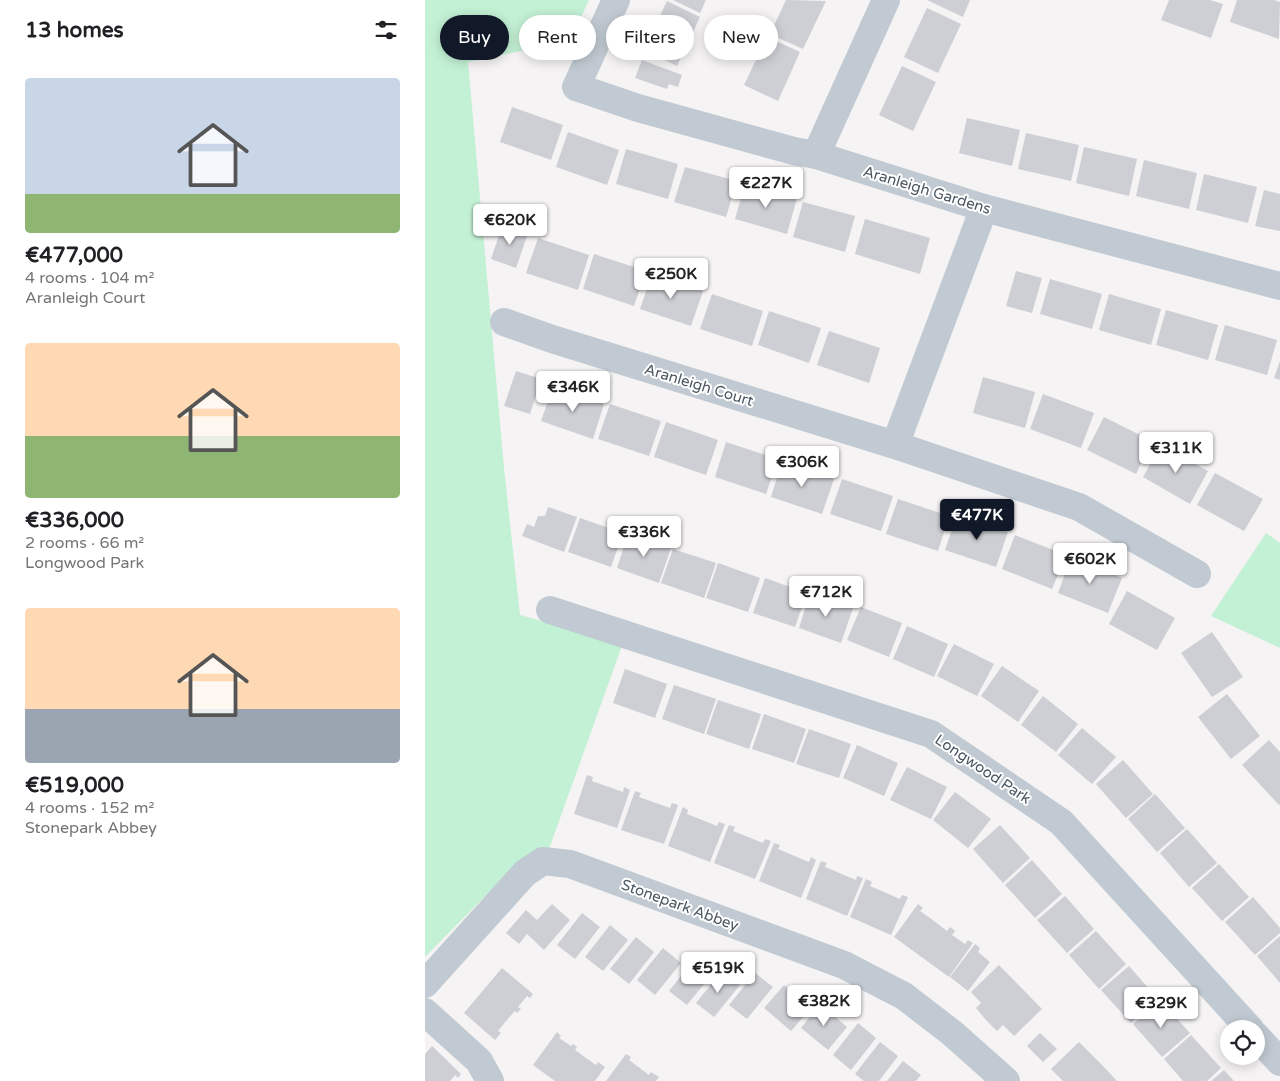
<!DOCTYPE html>
<meta charset="utf-8">
<style>
:root{--surface:#fff;--page:#f2f2f2;--text:#202124;--muted:#757577;--accent:#111827}
body{margin:0;font-family:"Varela Round",sans-serif;background:var(--page);color:var(--text);height:100vh;display:flex;flex-direction:column;font-size:19px;white-space:nowrap}
*{box-sizing:border-box;margin:0}
p{font-size:16px;color:var(--muted)}
.icon{flex:none;width:28px;height:28px;fill:none;stroke:currentColor;stroke-width:2;stroke-linecap:round;stroke-linejoin:round}
.map{position:relative;flex:1;overflow:hidden}
.panel{display:flex;flex-direction:column;background:var(--surface);width:425px}
.panel>*{flex:none}
.guide{position:absolute;left:15px;top:15px;width:475px;height:45px;display:flex;gap:10px}
.tools{position:absolute;left:795px;top:1020px;display:grid;gap:10px}
.tools a{display:grid;place-items:center;width:45px;height:45px;border-radius:50%;background:var(--surface);box-shadow:0 2px 12px #0003;font-size:25px}
.price{position:absolute;translate:-50% -42px;padding:0 11px;border-radius:5px;background:#fff;color:#222;font-size:16px;line-height:32px;filter:drop-shadow(0 1px 2px #0008)}
.price::after{content:'';position:absolute;left:50%;top:30px;width:15px;height:11px;margin-left:-8px;background:inherit;clip-path:polygon(0 0,100% 0,50% 100%)}
.price.active{background:var(--accent);color:#fff}
ul{padding:0;list-style:none}
li{display:grid;align-content:center;gap:10px;height:265px;padding:0 25px}
li span{display:grid;place-items:center;height:155px;border-radius:5px;color:#555}
li>.icon{margin-inline-start:auto}
span .icon{width:90px;height:90px;fill:#fffc;stroke-width:1}
li b{font-size:21px}
h2{display:flex;justify-content:space-between;align-items:center;height:60px;padding:0 25px;font-size:21px}
.chip{padding:0 18px;border-radius:22px;background:var(--surface);box-shadow:0 2px 12px #0003;font-size:18px;line-height:45px}
.chip.active{background:var(--accent);color:#fff}
main{display:flex;flex:1;min-height:0}
.map>svg:first-child{display:block}
</style>
<main>
<section class="panel">
<h2>13 homes<svg class="icon" aria-label="filters" viewBox="0 0 24 24"><path d="M4 7h16M4 17h16"/><circle cx="9" cy="7" r="2"/><circle cx="15" cy="17" r="2"/></svg></h2>
<ul>
<li><span style="background:linear-gradient(#c9d6e8 75%,#8fb573 0)"><svg class="icon" aria-label="home" viewBox="0 0 24 24"><path d="M3 11l9-7 9 7M6 9v11h12V9"/></svg></span><div><b>€477,000</b><p>4 rooms · 104 m²</p><p>Aranleigh Court</p></div></li>
<li><span style="background:linear-gradient(#ffd9b3 60%,#8fb573 0)"><svg class="icon" aria-label="home" viewBox="0 0 24 24"><path d="M3 11l9-7 9 7M6 9v11h12V9"/></svg></span><div><b>€336,000</b><p>2 rooms · 66 m²</p><p>Longwood Park</p></div></li>
<li><span style="background:linear-gradient(#ffd9b3 65%,#9aa5b1 0)"><svg class="icon" aria-label="home" viewBox="0 0 24 24"><path d="M3 11l9-7 9 7M6 9v11h12V9"/></svg></span><div><b>€519,000</b><p>4 rooms · 152 m²</p><p>Stonepark Abbey</p></div></li>
</ul>
</section>
<div class="map">
<svg width="855" height="1081" viewBox="0 0 855 1081">
<rect width="100%" height="100%" fill="#f5f3f3"/>
<!-- green -->
<g fill="#c3f1d5">
<path d="M0 0H164L145 41 43 62 79 468 95 615 198 643 124 849 83 873 0 957Z"/>
<path d="M841 533 855 543V648L786 616Z"/>
</g>
<!-- building -->
<g fill="#cdcfd5">
<path d="M248 0H281L275 13Z"/>
<path d="M361 0 401 1 378 49 345 34Z"/>
<path d="M502 0H545L538 17Z"/>
<path d="M744 0H785L798 4 786 38 736 20Z"/>
<path d="M812 0H849L855 2 854 39 805 22Z"/>
<path d="M242 1 275 17 252 66 219 50Z"/>
<path d="M502 8 536 24 513 73 479 57Z"/>
<path d="M342 37 375 52 353 101 319 85Z"/>
<path d="M217 60 257 75 253 87 244 84 242 89 210 78Z"/>
<path d="M477 66 511 82 488 131 454 115Z"/>
<path d="M87 107 138 125 126 160 75 142Z"/>
<path d="M542 118 595 130 587 166 534 153Z"/>
<path d="M143 132 194 150 182 185 131 167Z"/>
<path d="M601 133 654 145 646 181 593 169Z"/>
<path d="M659 147 712 159 704 196 651 183Z"/>
<path d="M201 149 253 164 243 199 191 184Z"/>
<path d="M719 160 772 173 764 209 711 196Z"/>
<path d="M260 167 312 181 301 217 249 202Z"/>
<path d="M779 174 832 187 823 223 771 210Z"/>
<path d="M320 184 372 198 362 234 310 219Z"/>
<path d="M839 190 855 194V231L830 226Z"/>
<path d="M378 202 430 216 420 252 368 237Z"/>
<path d="M440 219 505 238 495 274 430 254Z"/>
<path d="M78 224 103 233 91 268 66 259Z"/>
<path d="M113 238 164 255 153 290 101 273Z"/>
<path d="M169 254 221 271 209 306 158 289Z"/>
<path d="M591 271 617 278 607 313 581 306Z"/>
<path d="M227 274 278 291 266 326 215 309Z"/>
<path d="M625 279 677 294 667 329 615 314Z"/>
<path d="M287 294 338 311 327 346 275 329Z"/>
<path d="M684 294 736 309 726 345 674 330Z"/>
<path d="M741 310 793 325 783 360 731 345Z"/>
<path d="M344 311 396 328 384 363 333 345Z"/>
<path d="M800 325 852 340 842 375 790 360Z"/>
<path d="M404 331 455 348 444 383 392 365Z"/>
<path d="M855 361V380L849 378Z"/>
<path d="M91 371 116 379 105 414 79 406Z"/>
<path d="M558 377 610 392 600 428 548 413Z"/>
<path d="M128 387 179 404 168 439 116 421Z"/>
<path d="M618 394 669 413 656 448 605 429Z"/>
<path d="M185 404 236 421 224 456 173 439Z"/>
<path d="M679 417 727 441 711 474 662 450Z"/>
<path d="M241 422 293 440 281 475 229 457Z"/>
<path d="M301 442 353 459 341 494 290 477Z"/>
<path d="M736 445 783 471 765 504 718 477Z"/>
<path d="M357 462 409 479 397 514 346 497Z"/>
<path d="M790 473 838 499 819 531 772 505Z"/>
<path d="M417 479 468 496 456 531 405 514Z"/>
<path d="M473 499 524 516 513 551 461 534Z"/>
<path d="M123 507 152 517 139 552 97 536 102 524 109 527 113 516H120Z"/>
<path d="M532 515 583 532 571 567 520 550Z"/>
<path d="M155 518 198 533 186 567 143 552Z"/>
<path d="M203 534 246 548 234 583 192 568Z"/>
<path d="M590 535 641 555 627 589 577 569Z"/>
<path d="M248 549 291 563 279 598 236 583Z"/>
<path d="M646 558 697 578 683 613 633 593Z"/>
<path d="M293 563 335 578 323 612 281 598Z"/>
<path d="M340 578 382 593 370 627 328 613Z"/>
<path d="M702 591 750 618 732 650 684 624Z"/>
<path d="M385 593 428 608 416 643 374 628Z"/>
<path d="M436 607 477 623 464 657 422 640Z"/>
<path d="M482 626 523 644 509 677 468 659Z"/>
<path d="M787 632 818 677 787 697 756 653Z"/>
<path d="M529 644 569 664 552 696 512 676Z"/>
<path d="M577 666 614 691 593 722 556 696Z"/>
<path d="M200 669 242 684 230 718 188 703Z"/>
<path d="M249 685 291 699 279 734 237 719Z"/>
<path d="M802 694 835 736 806 759 773 717Z"/>
<path d="M618 696 653 724 631 752 596 725Z"/>
<path d="M293 700 336 714 324 749 281 734Z"/>
<path d="M339 714 381 729 369 763 327 749Z"/>
<path d="M657 728 691 757 667 784 633 755Z"/>
<path d="M384 729 426 744 414 778 371 764Z"/>
<path d="M844 740 855 752V804L854 805 817 765Z"/>
<path d="M432 745 473 763 459 796 418 778Z"/>
<path d="M698 760 728 794 701 818 671 784Z"/>
<path d="M482 767 522 787 506 819 465 800Z"/>
<path d="M162 775 168 777 167 781 198 792 199 787 205 790 192 828 149 814Z"/>
<path d="M210 791 216 793 214 797 245 808 247 803 253 805 239 844 196 830Z"/>
<path d="M530 792 566 819 543 848 508 820Z"/>
<path d="M730 794 760 828 732 852 703 819Z"/>
<path d="M258 807 263 810 262 814 292 826 294 822 300 824 285 862 243 846Z"/>
<path d="M304 825 310 827 308 831 338 843 340 839 346 841 330 879 289 863Z"/>
<path d="M575 825 605 858 578 883 548 849Z"/>
<path d="M762 829 792 863 764 887 735 853Z"/>
<path d="M349 843 355 845 353 849 384 862 386 857 391 860 376 898 334 881Z"/>
<path d="M607 860 637 894 610 918 580 885Z"/>
<path d="M396 861 402 863 400 867 431 880 432 876 438 878 422 916 381 899Z"/>
<path d="M794 864 824 897 797 921 767 888Z"/>
<path d="M441 879 447 882 445 886 475 899 477 895 483 897 466 935 425 917Z"/>
<path d="M640 896 669 929 642 953 612 920Z"/>
<path d="M828 897 855 928V933L830 955 800 922Z"/>
<path d="M127 904 145 920 119 950 102 934 94 944 81 933 101 910 112 920Z"/>
<path d="M493 904 498 908 495 911 509 921 522 931 525 927 530 931 527 935 540 944 543 940 548 943 524 977 469 937Z"/>
<path d="M157 913 175 927 150 959 132 945Z"/>
<path d="M185 925 203 940 178 971 160 957Z"/>
<path d="M671 931 701 964 674 989 644 955Z"/>
<path d="M855 936V983L832 956Z"/>
<path d="M211 937 229 952 204 984 185 969Z"/>
<path d="M550 944 555 948 553 952 565 962 543 991 525 977Z"/>
<path d="M238 948 256 963 230 995 212 980Z"/>
<path d="M270 959 288 973 262 1005 244 991Z"/>
<path d="M574 965 617 1009 589 1036 578 1025 572 1031 561 1020 551 1008 556 1003 546 992Z"/>
<path d="M704 966 733 999 706 1023 676 990Z"/>
<path d="M77 968 108 994 105 998 102 996 93 1007 96 1009 92 1013 90 1011 81 1021 73 1031 76 1033 70 1040 39 1013Z"/>
<path d="M297 971 315 985 289 1017 271 1003Z"/>
<path d="M330 973 348 987 322 1019 304 1005Z"/>
<path d="M359 985 386 1008 366 1031 339 1008Z"/>
<path d="M735 1000 765 1033 737 1057 708 1024Z"/>
<path d="M395 1004 422 1027 403 1050 376 1028Z"/>
<path d="M433 1023 451 1038 426 1070 408 1055Z"/>
<path d="M132 1032 136 1036 134 1038 146 1046 148 1044 152 1047 150 1050 161 1058 171 1065 173 1062 180 1067 170 1081H130L108 1065Z"/>
<path d="M615 1033 632 1049 618 1062 602 1046Z"/>
<path d="M766 1035 796 1068 782 1081H758L739 1059Z"/>
<path d="M455 1042 473 1056 454 1081H439L430 1074Z"/>
<path d="M654 1042 676 1064 692 1081H638L626 1069Z"/>
<path d="M7 1046 36 1074 33 1078 30 1075 25 1081H0V1054Z"/>
<path d="M201 1054 206 1057 204 1060 224 1075 226 1072 234 1077 231 1081H181Z"/>
<path d="M478 1061 496 1075 491 1081H462Z"/>
<path d="M799 1070 809 1081H786Z"/>
</g>
<g fill="none" stroke-linecap="round" stroke-linejoin="round">
<!-- minor -->
<g stroke="#c1cad2" stroke-width="28">
<path d="M191 0 151 87 213 108 369 151 391 155 559 208 855 286"/>
<path d="M391 155 461 0"/>
<path d="M79 322 127 339 470 445 654 507 772 574"/>
<path d="M470 445 559 208"/>
<path d="M125 610 506 734 636 822 825 1029"/>
<path d="M0 984 100 873 118 861 145 864 419 965 479 996 527 1033 581 1081"/>
<path d="M0 1012 54 1061 65 1081"/>
<path d="M831 1036 855 1062"/>
</g>
</g>
<g text-anchor="middle" stroke-width="4" stroke-linejoin="round" paint-order="stroke">
<!-- street labels -->
<g font-size="15" fill="#4a5661" stroke="#fff">
<text transform="translate(502 190) rotate(17)" y="5">Aranleigh Gardens</text>
<text transform="translate(274 385) rotate(17)" y="5">Aranleigh Court</text>
<text transform="translate(558 769) rotate(34)" y="5">Longwood Park</text>
<text transform="translate(255 905) rotate(20)" y="5">Stonepark Abbey</text>
</g>
</g>
</svg>
<div class="tools">
<a><svg class="icon" aria-label="locate" viewBox="0 0 24 24"><circle cx="12" cy="12" r="6"/><path d="M12 2v4M12 18v4M2 12h4M18 12h4"/></svg></a>
</div>
<b class="price" style="left:341px;top:209px">€227K</b>
<b class="price" style="left:85px;top:246px">€620K</b>
<b class="price" style="left:246px;top:300px">€250K</b>
<b class="price" style="left:148px;top:413px">€346K</b>
<b class="price" style="left:751px;top:474px">€311K</b>
<b class="price" style="left:377px;top:488px">€306K</b>
<b class="price active" style="left:552px;top:541px">€477K</b>
<b class="price" style="left:219px;top:558px">€336K</b>
<b class="price" style="left:665px;top:585px">€602K</b>
<b class="price" style="left:401px;top:618px">€712K</b>
<b class="price" style="left:293px;top:994px">€519K</b>
<b class="price" style="left:399px;top:1027px">€382K</b>
<b class="price" style="left:736px;top:1029px">€329K</b>
<div class="guide">
<a class="chip active">Buy</a>
<a class="chip">Rent</a>
<a class="chip">Filters</a>
<a class="chip">New</a>
</div>
</div>
</main>
